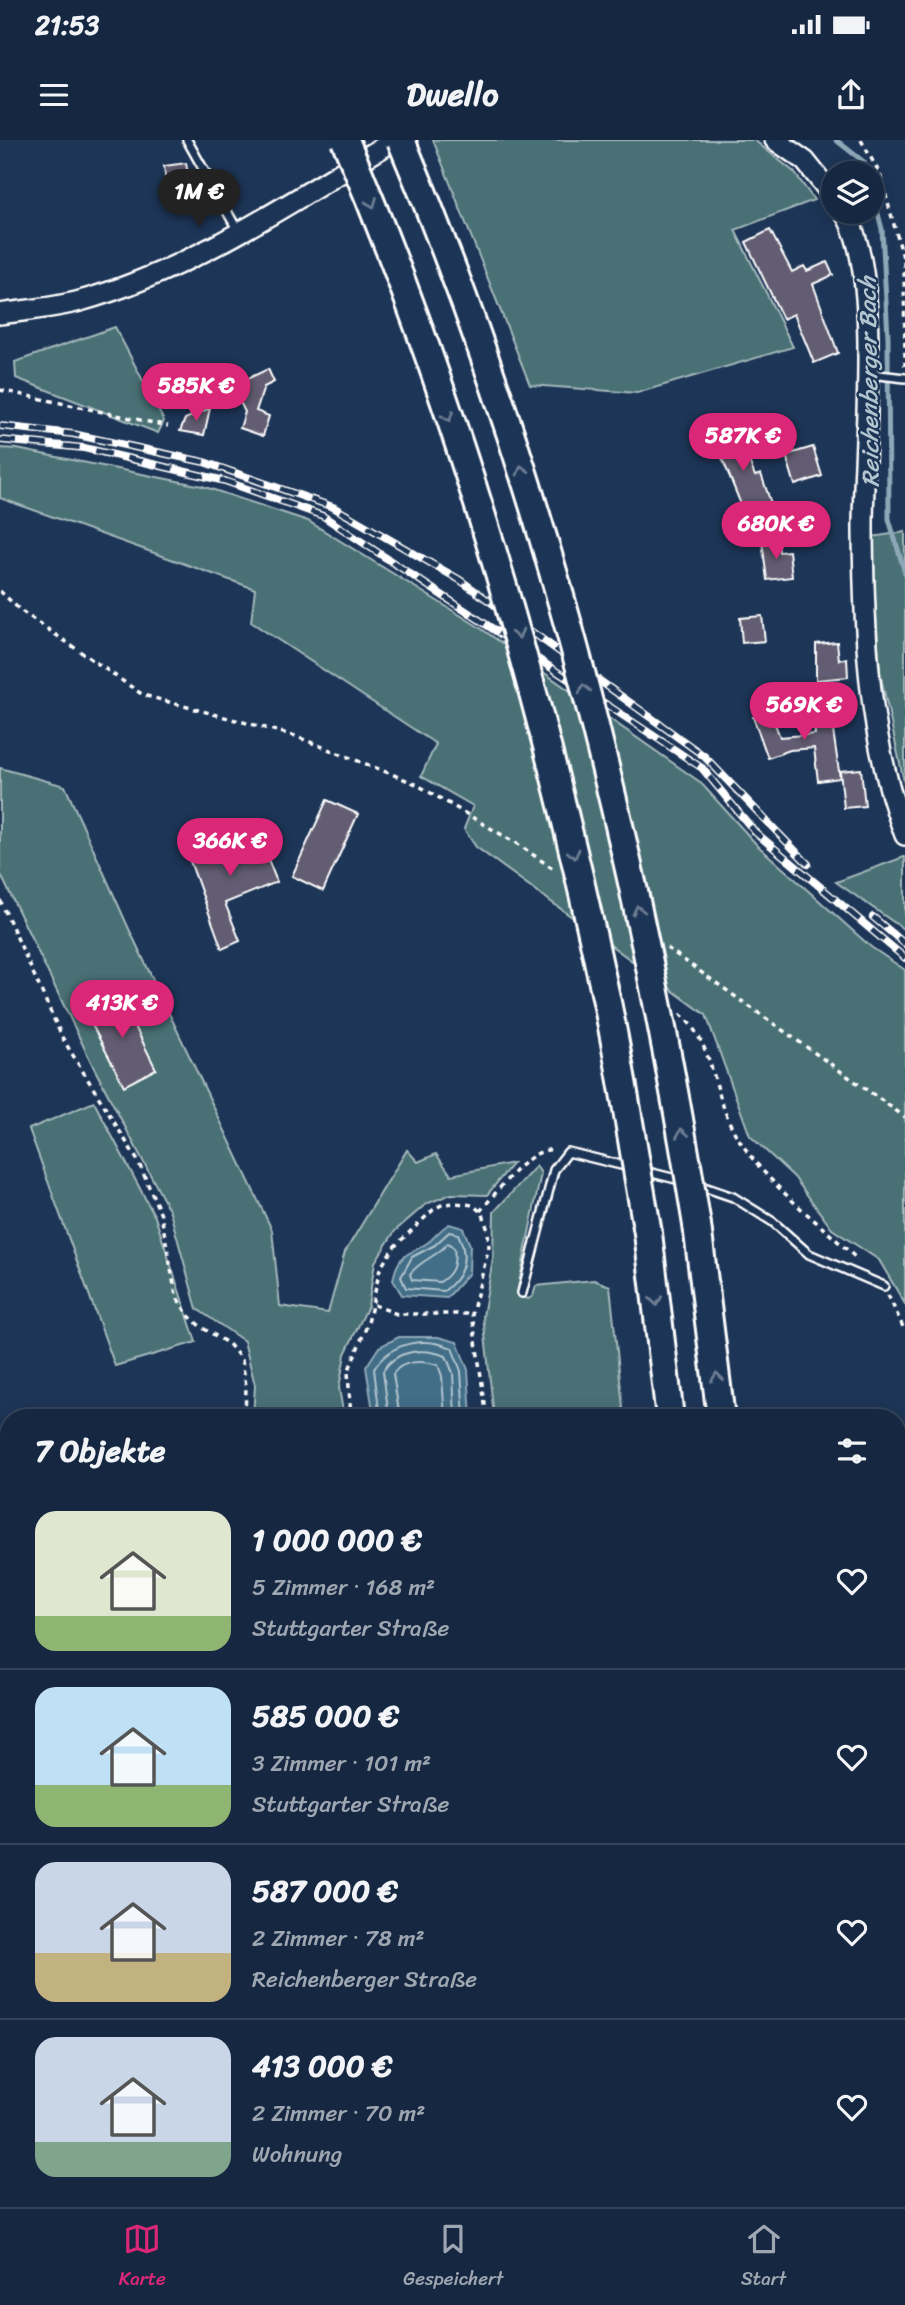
<!DOCTYPE html>
<html lang="de">
<meta charset="utf-8">
<style>
:root{--surface:#162841;--page:#23344c;--text:#f1f3f6;--muted:#9ea6b1;--line:#35445a;--accent:#db2777}
body{margin:0;font-family:Sriracha,sans-serif;background:var(--page);color:var(--text);height:100vh;display:flex;flex-direction:column;font-size:26px;white-space:nowrap}
*{box-sizing:border-box;margin:0}
p{font-size:23px;color:var(--muted)}
.icon{flex:none;width:38px;height:38px;fill:none;stroke:currentColor;stroke-width:2;stroke-linecap:round;stroke-linejoin:round}
.map{position:relative;flex:1;overflow:hidden}
.drawer{position:absolute;left:0px;top:1269px;width:906px;height:800px;display:flex;flex-direction:column;background:var(--surface);border-radius:28px 28px 0 0;box-shadow:0 4px 18px #0003,0 0 0 2px var(--line)}
.drawer>*{flex:none}
.buttons{position:absolute;left:821px;top:21px;display:grid;gap:14px}
.buttons a{display:grid;place-items:center;width:63px;height:63px;border-radius:50%;background:var(--surface);box-shadow:0 4px 18px #0003,0 0 0 2px var(--line);font-size:35px}
.price{position:absolute;translate:-50% -60px;padding:0 16px;border-radius:24px;background:var(--accent);color:#fff;font-size:23px;line-height:46px;filter:drop-shadow(0 2px 4px #0008)}
.price::after{content:'';position:absolute;left:50%;top:42px;width:21px;height:16px;margin-left:-10px;background:inherit;clip-path:polygon(0 0,100% 0,50% 100%)}
.price.on{background:#222;color:#fff}
ul{padding:0;list-style:none}
li{display:flex;align-items:center;gap:21px;height:175px;padding:0 35px}
li+li{border-top:2px solid var(--line)}
li span{display:grid;place-items:center;flex:none;width:196px;height:140px;border-radius:21px;color:#555}
li>.icon{margin-inline-start:auto}
span .icon{width:84px;height:84px;fill:#fffc;stroke-width:1}
li b{font-size:30px}
h2{display:flex;justify-content:space-between;align-items:center;height:84px;padding:0 35px;font-size:30px}
.status{display:flex;justify-content:space-between;align-items:center;height:49px;padding:0 35px;background:var(--surface);direction:ltr}
.status svg{height:19px;fill:currentColor}
header{display:flex;justify-content:space-between;align-items:center;height:91px;padding:0 35px;background:var(--surface);font-size:32px;font-weight:700}
.tabs{display:flex;justify-content:space-around;align-items:center;height:98px;border-top:2px solid var(--line);background:var(--surface);font-size:19px;color:var(--muted)}
.tabs a{display:grid;justify-items:center;gap:4px}
.tabs .on{color:var(--accent)}
.map>svg:first-child{display:block}
</style>
<div class="status"><b>21:53</b><svg viewBox="0 0 49 12"><path d="M0 12V9h3v3zM5 12V6h3v6zM10 12V3h3v9zM15 12V0h3v12zM26 1h20v11H26zM47 4h2v5h-2z"/></svg></div>
<header><svg class="icon" aria-label="menu" viewBox="0 0 24 24"><path d="M4 6h16M4 12h16M4 18h16"/></svg>Dwello<svg class="icon" aria-label="share" viewBox="0 0 24 24"><path d="M12 15V3M7 8l5-5 5 5M5 13v7h14v-7"/></svg></header>
<div class="map">
<svg width="905" height="2067" viewBox="0 0 905 2067">
<rect width="100%" height="100%" fill="#1d3557"/>
<filter id="ink" filterUnits="userSpaceOnUse"><feTurbulence type="fractalNoise" baseFrequency=".0143" numOctaves="2"/><feDisplacementMap in="SourceGraphic" scale="14" xChannelSelector="R" yChannelSelector="G"/><feConvolveMatrix kernelMatrix="1 2 1 2 8 2 1 2 1" color-interpolation-filters="sRGB"/></filter>
<g filter="url(#ink)">
<!-- green -->
<g fill="#487075" stroke="#a4b8ba" stroke-width="2">
<path d="M433 0H754L794 32 814 60 735 90 793 207 637 253 530 245Z"/>
<path d="M115 187 164 281 158 293 16 238 15 222Z"/>
<path d="M0 308 17 309 202 346 308 381 476 485 700 642 757 705 871 807 905 830V1164L879 1120 832 1089 794 1037 750 996 706 875 476 707 464 689 473 666 421 636 436 604 251 482 255 449 0 358Z"/>
<path d="M905 392V646L880 533 871 397Z"/>
<path d="M0 628 65 646 129 789 272 1090 280 1166 328 1173 345 1112 407 1010 418 1022 436 1014 451 1035 513 1023 487 1055 451 1054 426 1064 395 1091 375 1122 368 1166 345 1214 339 1248 344 1277H253L255 1245 244 1201 197 1169 170 1072 94 928 0 733Z"/>
<path d="M905 717V790L836 742 904 717Z"/>
<path d="M94 962 155 1077 196 1202 115 1226 29 989Z"/>
<path d="M536 1026 541 1033 517 1153 528 1159 533 1156 536 1146 594 1140 610 1146 624 1277H494L483 1176 493 1119 494 1072Z"/>
<path d="M0 1976H9V2060H350L348 2067H0Z"/>
<path d="M374 2060H595L594 2067H372Z"/>
</g>
<!-- water -->
<g fill="#426e88" stroke="#8ea8b8" stroke-width="2">
<path d="M449 1084 463 1088 470 1105 469 1133 447 1158 402 1155 393 1140C399 1109 412 1116 431 1100 437 1094 441 1089 449 1084Z"/>
<path d="M399 1197H438L457 1202 468 1230 471 1277H374L366 1227 379 1207Z"/>
</g>
<g fill="none" stroke-linecap="round" stroke-linejoin="round">
<!-- shore -->
<g stroke="#b3c5cf" stroke-width="2">
<path d="M449 1092 458 1094C469 1117 464 1136 444 1151L406 1148 401 1137 412 1117 435 1105Z"/>
<path d="M448 1103 454 1108C456 1123 454 1133 440 1142L412 1140 410 1134C420 1120 437 1117 448 1103Z"/>
<path d="M380 1278 374 1229C391 1202 423 1196 452 1208L461 1231 464 1278"/>
<path d="M389 1278 383 1231C396 1210 423 1207 446 1216L453 1233 455 1278"/>
<path d="M400 1278 393 1234C402 1220 423 1220 438 1225L442 1236 445 1278"/>
</g>
<!-- stream -->
<g stroke="#8ea8b8" stroke-width="5">
<path d="M836 0 864 22 867 33"/>
<path d="M872 50 882 89 888 197 889 379 905 433"/>
</g>
</g>
<!-- building -->
<g fill="#625d72" stroke="#fff" stroke-width="2">
<path d="M186 23 189 40 166 43 164 26Z"/>
<path d="M770 90 792 132 804 126 807 131 827 122 833 135 813 144 838 213 814 223 794 174 783 179 746 102Z"/>
<path d="M268 229 274 242 264 247 256 271 269 276 263 296 240 288 245 272 232 246Z"/>
<path d="M210 268 204 295 180 291 185 279Z"/>
<path d="M737 290 755 336 761 334 772 366 750 373 747 365 742 367 714 298Z"/>
<path d="M813 307 822 336 795 345 786 315Z"/>
<path d="M778 399 779 412 789 411 792 437 767 440 762 401Z"/>
<path d="M762 476 765 501 742 503 740 478Z"/>
<path d="M837 502 839 520 847 519 848 537 816 540V504Z"/>
<path d="M830 570 840 638 818 641 814 608 790 610 768 618 753 577 770 571 780 597 815 594 813 572Z"/>
<path d="M861 629 865 666 844 668 840 631Z"/>
<path d="M327 660 358 674 323 751 292 736Z"/>
<path d="M256 689 277 742 225 763 240 801 222 809 186 710 204 704 206 709Z"/>
<path d="M115 846 156 929 124 946 91 883 110 873 101 854Z"/>
</g>
<g fill="none" stroke-linecap="round" stroke-linejoin="round">
<defs>
<g id="lane">
<path d="M187 0 238 91"/>
<path d="M870 234 905 238"/>
<path d="M644 1031 684 1041"/>
<path d="M695 1044 733 1057 773 1082 809 1114 884 1146"/>
<path d="M522 1153 554 1030 568 1012 629 1027"/>
</g>
<g id="secondary">
<path d="M775 0 805 21 833 56"/>
<path d="M844 72C884 131 862 316 863 392 864 494 868 599 905 695"/>
<path d="M0 174C26 170 54 168 80 161 193 130 295 59 395 0"/>
</g>
<g id="highway">
<path d="M697 1085 721 1278"/>
<path d="M648 1093 670 1278"/>
<path d="M613 2067 614 2060"/>
<path d="M683 2067 684 2060"/>
<path d="M739 2067V2060"/>
<path d="M783 2067V2060"/>
</g>
</defs>
<!-- lane casing -->
<use href="#lane" stroke="#fff" stroke-width="12"/>
<!-- secondary casing -->
<use href="#secondary" stroke="#fff" stroke-width="24"/>
<!-- highway casing -->
<use href="#highway" stroke="#fff" stroke-width="32"/>
<!-- path -->
<g stroke="#fff" stroke-width="3.5" stroke-dasharray="5 5" stroke-linecap="butt">
<path d="M861 0 880 34 904 121 905 226"/>
<path d="M0 250 168 286"/>
<path d="M0 451 20 470 143 555 295 596 414 643 519 705 555 730"/>
<path d="M0 760 63 899 138 1021 161 1075 176 1156 188 1175 201 1187 229 1204 242 1220 246 1246 245 1278"/>
<path d="M667 808 905 977"/>
<path d="M680 874C716 904 713 960 738 998 769 1047 817 1080 858 1120"/>
<path d="M480 1071C496 1054 529 1006 554 1010"/>
<path d="M888 1155 905 1191"/>
<path d="M374 1165 397 1174H471"/>
<path d="M351 1278 348 1232 368 1183 380 1129 393 1108 433 1070 443 1064 456 1063 473 1065 483 1074 488 1091 489 1107 472 1174 487 1278"/>
<path d="M364 2067 365 2060"/>
</g>
<!-- lane -->
<use href="#lane" stroke="#1d3557" stroke-width="7"/>
<!-- secondary -->
<use href="#secondary" stroke="#1d3557" stroke-width="19"/>
<!-- highway -->
<use href="#highway" stroke="#1d3557" stroke-width="26"/>
<defs>
<g id="rail">
<path d="M0 286 73 294 204 322 333 367 460 440 704 616 808 724"/>
<path d="M0 300 84 308 225 341 323 376 702 628 755 692 905 818"/>
<path d="M873 777 905 804"/>
</g>
</defs>
<!-- rail casing -->
<use href="#rail" stroke="#fff" stroke-width="8"/>
<!-- rail -->
<use href="#rail" stroke="#1d3557" stroke-width="5" stroke-dasharray="16" stroke-linecap="butt"/>
<defs>
<g id="highway-bridge">
<path d="M345 0C463 277 545 569 607 862 623 938 634 1016 648 1093"/>
<path d="M401 0C547 346 637 714 697 1085"/>
</g>
</defs>
<!-- highway-bridge casing -->
<use href="#highway-bridge" stroke="#fff" stroke-width="32" stroke-linecap="butt"/>
<!-- highway-bridge -->
<use href="#highway-bridge" stroke="#1d3557" stroke-width="26"/>
</g>
<!-- one-way arrows -->
<defs><path id="oneway-chevron" d="M-2-3.5L2.5 0L-2 3.5" fill="none" stroke-width="1.6" stroke-linecap="round" stroke-linejoin="round" transform="scale(1.75)"/></defs>
<g stroke="#6c7c92">
<use href="#oneway-chevron" transform="translate(372 63) rotate(69)"/>
<use href="#oneway-chevron" transform="translate(448 277) rotate(70)"/>
<use href="#oneway-chevron" transform="translate(522 330) rotate(-106)"/>
<use href="#oneway-chevron" transform="translate(518 494) rotate(75)"/>
<use href="#oneway-chevron" transform="translate(584 549) rotate(-104)"/>
<use href="#oneway-chevron" transform="translate(574 714) rotate(77)"/>
<use href="#oneway-chevron" transform="translate(638 770) rotate(-103)"/>
<use href="#oneway-chevron" transform="translate(682 993) rotate(-99)"/>
<use href="#oneway-chevron" transform="translate(656 1161) rotate(83)"/>
<use href="#oneway-chevron" transform="translate(717 1237) rotate(-97)"/>
</g>
</g>
<g text-anchor="middle" stroke-width="5" stroke-linejoin="round" paint-order="stroke">
<!-- water labels -->
<g font-size="24" font-style="italic" fill="#b3c5cf" stroke="#1d3557">
<text transform="translate(869 242) rotate(-91)" y="8">Reichenberger Bach</text>
</g>
</g>
</svg>
<div class="buttons">
<a><svg class="icon" aria-label="layers" viewBox="0 0 24 24"><path d="M12 4l9 5-9 5-9-5zM3 14l9 5 9-5"/></svg></a>
</div>
<b class="price on" style="left:199px;top:89px">1M €</b>
<b class="price" style="left:196px;top:283px">585K €</b>
<b class="price" style="left:743px;top:333px">587K €</b>
<b class="price" style="left:776px;top:421px">680K €</b>
<b class="price" style="left:804px;top:602px">569K €</b>
<b class="price" style="left:230px;top:738px">366K €</b>
<b class="price" style="left:122px;top:900px">413K €</b>
<section class="drawer">
<h2>7 Objekte<svg class="icon" aria-label="filters" viewBox="0 0 24 24"><path d="M4 7h16M4 17h16"/><circle cx="9" cy="7" r="2"/><circle cx="15" cy="17" r="2"/></svg></h2>
<ul>
<li><span style="background:linear-gradient(#dfe7d0 75%,#8fb573 0)"><svg class="icon" aria-label="home" viewBox="0 0 24 24"><path d="M3 11l9-7 9 7M6 9v11h12V9"/></svg></span><div><b>1 000 000 €</b><p>5 Zimmer · 168 m²</p><p>Stuttgarter Straße</p></div><svg class="icon" aria-label="heart" viewBox="0 0 24 24"><path d="M12 20l-8-8c-3-5 5-10 8-4 3-6 11-1 8 4z"/></svg></li>
<li><span style="background:linear-gradient(#bfe0f5 70%,#8fb573 0)"><svg class="icon" aria-label="home" viewBox="0 0 24 24"><path d="M3 11l9-7 9 7M6 9v11h12V9"/></svg></span><div><b>585 000 €</b><p>3 Zimmer · 101 m²</p><p>Stuttgarter Straße</p></div><svg class="icon" aria-label="heart" viewBox="0 0 24 24"><path d="M12 20l-8-8c-3-5 5-10 8-4 3-6 11-1 8 4z"/></svg></li>
<li><span style="background:linear-gradient(#c9d6e8 65%,#c2b280 0)"><svg class="icon" aria-label="home" viewBox="0 0 24 24"><path d="M3 11l9-7 9 7M6 9v11h12V9"/></svg></span><div><b>587 000 €</b><p>2 Zimmer · 78 m²</p><p>Reichenberger Straße</p></div><svg class="icon" aria-label="heart" viewBox="0 0 24 24"><path d="M12 20l-8-8c-3-5 5-10 8-4 3-6 11-1 8 4z"/></svg></li>
<li><span style="background:linear-gradient(#c9d6e8 75%,#7fa58c 0)"><svg class="icon" aria-label="home" viewBox="0 0 24 24"><path d="M3 11l9-7 9 7M6 9v11h12V9"/></svg></span><div><b>413 000 €</b><p>2 Zimmer · 70 m²</p><p>Wohnung</p></div><svg class="icon" aria-label="heart" viewBox="0 0 24 24"><path d="M12 20l-8-8c-3-5 5-10 8-4 3-6 11-1 8 4z"/></svg></li>
</ul>
</section>
</div>
<nav class="tabs">
<a class="on"><svg class="icon" aria-label="map" viewBox="0 0 24 24"><path d="M3 6l6-2 6 2 6-2v14l-6 2-6-2-6 2zM9 4v14M15 6v14"/></svg>Karte</a>
<a><svg class="icon" aria-label="saved" viewBox="0 0 24 24"><path d="M7 4h10v16l-5-4-5 4z"/></svg>Gespeichert</a>
<a><svg class="icon" aria-label="home" viewBox="0 0 24 24"><path d="M3 11l9-7 9 7M6 9v11h12V9"/></svg>Start</a>
</nav>
